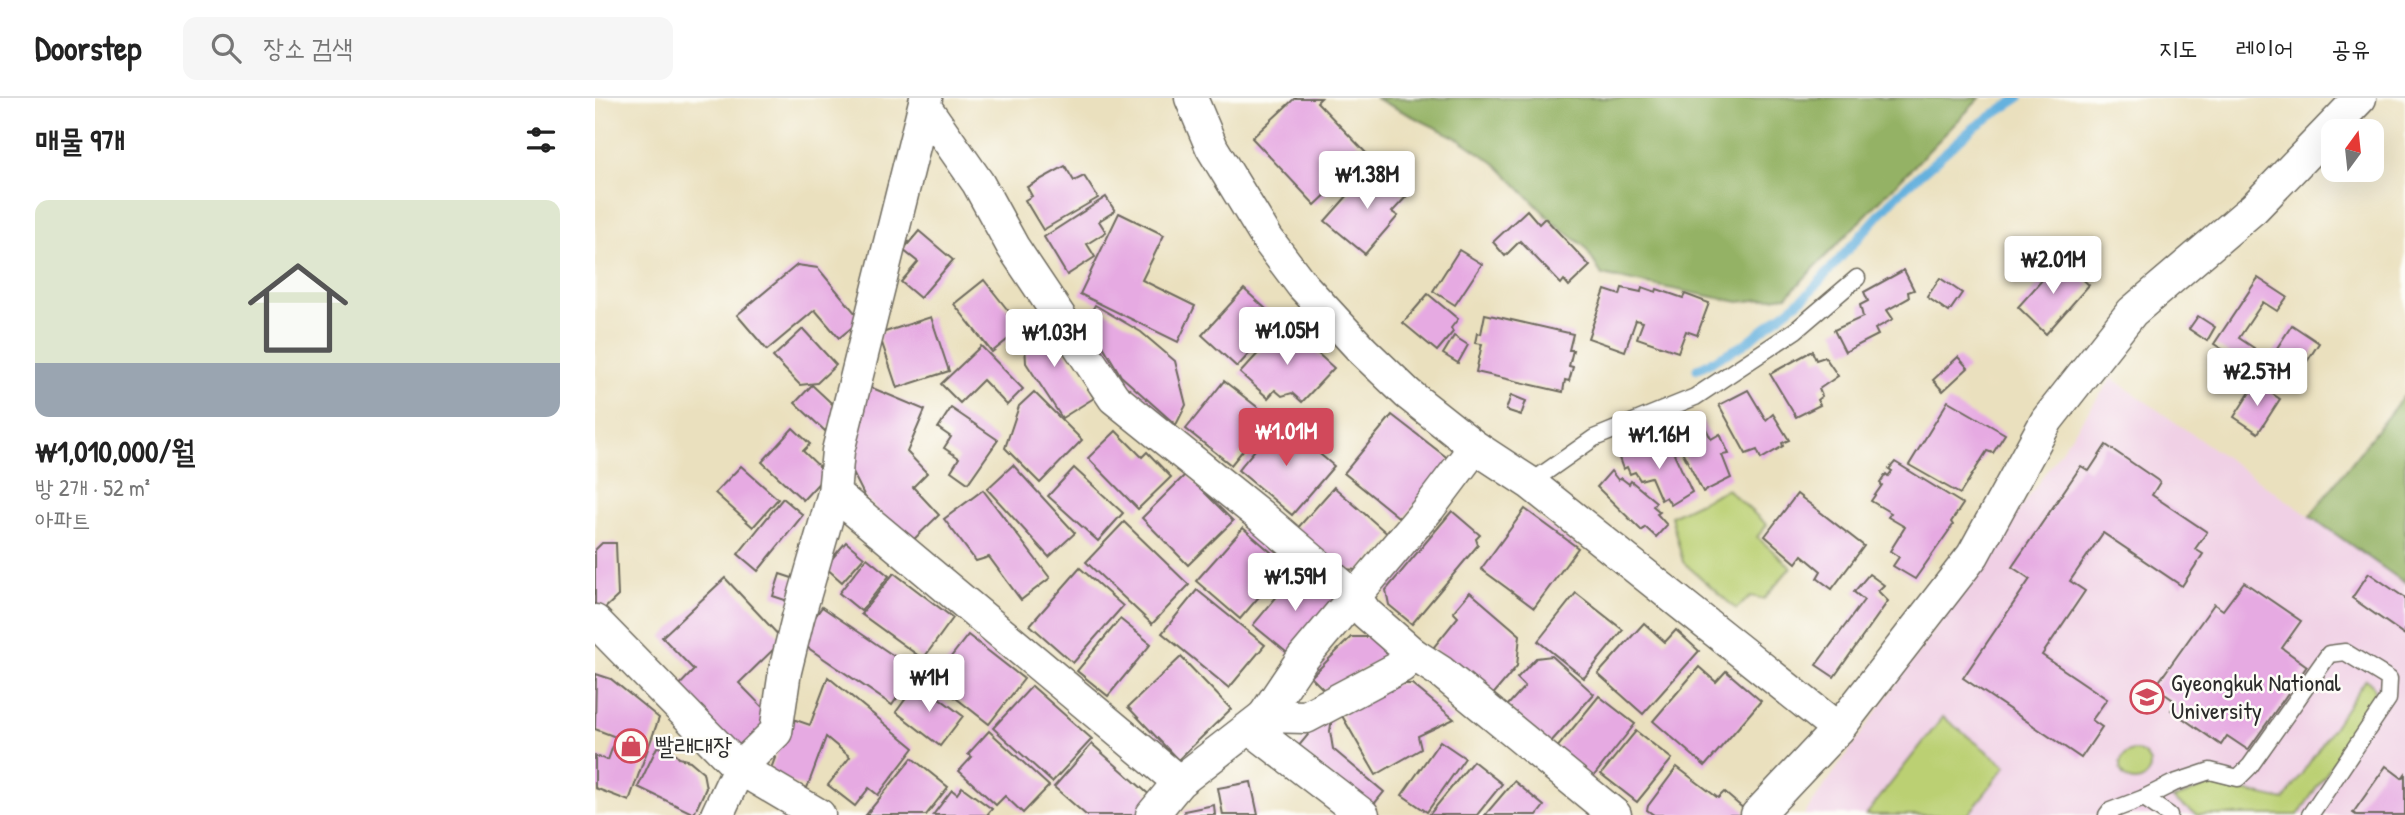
<!DOCTYPE html>
<html lang="ko">
<meta charset="utf-8">
<style>
:root{--surface:#fff;--page:#f6f6f6;--text:#222;--muted:#767676;--line:#e0e0e0;--accent:#d1495b}
body{margin:0;font-family:"Patrick Hand","Poor Story",sans-serif;background:var(--page);color:var(--text);height:100vh;display:flex;flex-direction:column;font-size:26px;white-space:nowrap}
*{box-sizing:border-box;margin:0}
p{font-size:23px;color:var(--muted)}
.icon{flex:none;width:38px;height:38px;fill:none;stroke:currentColor;stroke-width:2;stroke-linecap:round;stroke-linejoin:round}
.map{position:relative;flex:1;overflow:hidden}
.panel{display:flex;flex-direction:column;background:var(--surface);width:595px}
.panel>*{flex:none}
.needle{width:46px;rotate:15deg}
.buttons{position:absolute;left:1726px;top:21px;display:grid;gap:14px}
.buttons a{display:grid;place-items:center;width:63px;height:63px;border-radius:14px;background:var(--surface);box-shadow:0 7px 28px #0002;font-size:35px}
.price{position:absolute;translate:-50% -60px;padding:0 16px;border-radius:7px;background:#fff;color:#222;font-size:23px;line-height:46px;filter:drop-shadow(0 2px 4px #0008)}
.price::after{content:'';position:absolute;left:50%;top:42px;width:21px;height:16px;margin-left:-10px;background:inherit;clip-path:polygon(0 0,100% 0,50% 100%)}
.price.on{background:var(--accent);color:#fff}
ul{padding:0;list-style:none}
li{display:grid;align-content:center;gap:14px;height:371px;padding:0 35px}
li+li{border-top:2px solid var(--line)}
li span{display:grid;place-items:center;height:217px;border-radius:14px;color:#555}
li>.icon{margin-inline-start:auto}
span .icon{width:126px;height:126px;fill:#fffc;stroke-width:1}
li b{font-size:30px}
h2{display:flex;justify-content:space-between;align-items:center;height:84px;padding:0 35px;font-size:30px}
header{display:flex;align-items:center;gap:42px;box-sizing:border-box;height:98px;padding:0 35px;background:var(--surface);border-bottom:2px solid var(--line)}
header strong{font-size:33px}
nav{display:flex;gap:38px;margin-inline-start:auto;font-size:24px}
.search{width:490px;height:63px;background:var(--page);display:flex;align-items:center;gap:18px;box-sizing:border-box;padding:0 24px;border-radius:14px;color:var(--muted);font-size:26px}
main{display:flex;flex:1;min-height:0}
.map>svg:first-child{display:block}
</style>
<header>
<strong>Doorstep</strong>
<div class="search"><svg class="icon" aria-label="search" viewBox="0 0 24 24"><circle cx="10" cy="10" r="6"/><path d="M15 15l6 6"/></svg>장소 검색</div>
<nav><a>지도</a><a>레이어</a><a>공유</a></nav>
</header>
<main>
<section class="panel">
<h2>매물 9개<svg class="icon" aria-label="filters" viewBox="0 0 24 24"><path d="M4 7h16M4 17h16"/><circle cx="9" cy="7" r="2"/><circle cx="15" cy="17" r="2"/></svg></h2>
<ul>
<li><span style="background:linear-gradient(#dfe7d0 75%,#9aa5b1 0)"><svg class="icon" aria-label="home" viewBox="0 0 24 24"><path d="M3 11l9-7 9 7M6 9v11h12V9"/></svg></span><div><b>₩1,010,000/월</b><p>방 2개 · 52 m²</p><p>아파트</p></div></li>
</ul>
</section>
<div class="map">
<svg width="1810" height="717" viewBox="0 0 1810 717">
<rect width="100%" height="100%" fill="#fdfcf7"/>
<filter id="ink" filterUnits="userSpaceOnUse"><feTurbulence type="fractalNoise" baseFrequency=".0143" numOctaves="2"/><feDisplacementMap in="SourceGraphic" scale="14" xChannelSelector="R" yChannelSelector="G"/><feConvolveMatrix kernelMatrix="1 2 1 2 8 2 1 2 1" color-interpolation-filters="sRGB"/></filter>
<filter id="wash" filterUnits="userSpaceOnUse"><feTurbulence type="fractalNoise" baseFrequency=".00686" numOctaves="4" result="noise"/><feDisplacementMap in="SourceGraphic" scale="28" xChannelSelector="R" yChannelSelector="G"/><feGaussianBlur stdDeviation="1.57" result="paint"/><feColorMatrix in="noise" values="0 0 0 0 0 0 0 0 0 0 0 0 0 0 0 0 0 1.4 0 .05"/><feComposite in="paint" operator="in"/></filter>
<g filter="url(#wash)">
<rect width="100%" height="100%" fill="#eae0be"/>
<!-- built -->
<path fill="#f0d0e5" d="M1517 280 1810 485V717H1209Z"/>
<!-- green -->
<g fill="#bbd073" stroke="#737e4f" stroke-width="2">
<path d="M1132 391 1172 427 1162 439 1196 469 1169 501 1156 498 1141 511 1088 464 1076 418Z"/>
<path d="M1771 581 1779 589 1782 601 1703 717H1602L1578 701 1617 686 1689 702Z"/>
<path d="M1348 619 1411 668 1373 717H1271Z"/>
<circle cx="1540" cy="668" r="15"/>
</g>
<!-- forest -->
<g fill="#94b265" stroke="#606e48" stroke-width="2">
<path d="M780 0H1385L1192 198 1144 204 1007 177 989 148 959 125 901 66 864 41Z"/>
<path d="M1810 296V485L1715 418Z"/>
</g>
<g fill="none" stroke-linecap="round" stroke-linejoin="round">
<!-- stream -->
<path stroke="#65b1de" stroke-width="9" d="M1102 271 1148 247 1213 196 1304 95 1378 30 1424 0"/>
</g>
<g id="blocks">
<!-- building -->
<g fill="#e6aae2">
<path d="M700 0H726L722 4 773 57 720 107 657 40Z"/>
<path d="M470 68 479 83 489 78 503 100 448 132 430 102 437 98 432 89Z"/>
<path d="M777 70 811 99 797 114 803 118 770 156 730 123Z"/>
<path d="M511 99 520 113 504 123 511 134 492 146 500 159 472 177 449 139Z"/>
<path d="M932 112 944 126 950 120 995 168 974 188 969 182 966 186 925 143 910 158 898 144Z"/>
<path d="M524 115 569 137 547 182 600 208 583 244 485 196Z"/>
<path d="M324 133 358 162 325 200 306 184 323 164 308 152Z"/>
<path d="M864 152 887 166 860 207 838 193Z"/>
<path d="M1466 161 1494 187 1451 236 1423 209Z"/>
<path d="M202 167 223 170 266 222 244 240 220 212 172 252 142 217Z"/>
<path d="M1309 172 1319 192 1313 194 1314 200 1292 212 1298 221 1280 231 1283 237 1250 254 1239 232 1268 219 1265 207 1273 203 1269 194Z"/>
<path d="M1345 180 1367 195 1354 214 1332 199Z"/>
<path d="M1663 180 1692 199 1682 213 1668 204 1644 240 1659 250 1649 265 1619 246Z"/>
<path d="M389 182 427 230 397 254 359 206Z"/>
<path d="M1047 189 1061 194 1062 191 1088 200 1090 196 1114 205 1102 237 1091 233 1083 254 1042 240 1048 224 1041 222 1030 253 993 240 1010 192 1025 197 1027 190 1046 194Z"/>
<path d="M649 191 684 223 642 269 607 237Z"/>
<path d="M833 196 863 221 856 230 858 234 842 253 808 225Z"/>
<path d="M500 207 546 234 580 263 591 307 581 327 526 278 492 221Z"/>
<path d="M890 216 978 236 974 252H978L974 268 978 269 974 283 970 282 968 294 881 274 887 246 880 245 882 235 886 236Z"/>
<path d="M447 218 499 300 467 320 431 265 429 229Z"/>
<path d="M1603 218 1620 229 1612 243 1594 231Z"/>
<path d="M336 219 354 273 302 290 284 236Z"/>
<path d="M690 226 739 270 707 304 697 295 687 298 680 292 673 300 645 275Z"/>
<path d="M1697 227 1724 245 1696 288 1669 270Z"/>
<path d="M208 231 241 267 222 285 205 287 178 259Z"/>
<path d="M859 238 873 247 863 265 848 256Z"/>
<path d="M386 248 428 291 412 307 388 282 365 305 346 286Z"/>
<path d="M1217 253 1221 262 1230 259 1243 278 1224 291 1227 298 1222 302 1225 307 1201 319 1175 276Z"/>
<path d="M1363 259 1373 270 1348 293 1338 282Z"/>
<path d="M629 283 675 319 636 367 591 331Z"/>
<path d="M1661 285 1685 301 1663 335 1639 319Z"/>
<path d="M217 287 247 315 230 333 200 305Z"/>
<path d="M275 289 330 312 312 354 332 375 318 389 344 417 314 446 270 399 258 375 254 353Z"/>
<path d="M1153 292 1171 322 1178 316 1194 342 1187 345 1188 348 1166 361 1162 352 1151 356 1124 307Z"/>
<path d="M439 294 487 342 445 385 410 350 424 308Z"/>
<path d="M916 297 931 303 926 317 911 312Z"/>
<path d="M1353 303 1410 336 1398 355 1392 353 1365 396 1314 367Z"/>
<path d="M356 310 403 342 373 385 356 373 364 360 349 350 356 339 343 330Z"/>
<path d="M1104 316 1116 341 1125 336 1134 356 1127 357 1136 380 1108 394 1075 330Z"/>
<path d="M797 317 855 362 807 422 749 375Z"/>
<path d="M685 322 739 368 697 417 643 372Z"/>
<path d="M198 330 215 346 208 353 232 376 208 402 167 364Z"/>
<path d="M521 333 547 359 552 354 576 379 543 411 493 360Z"/>
<path d="M1064 342 1069 352 1076 349 1097 394 1076 407 1071 399 1066 402 1056 379 1045 382 1040 374 1035 376 1032 369 1028 371 1024 360Z"/>
<path d="M1511 347 1565 384 1557 397 1612 434 1600 451 1608 456 1587 488 1508 435 1475 483 1490 493 1447 557 1512 601 1497 622 1507 629 1486 660 1368 580 1435 481 1417 469 1486 368 1494 373Z"/>
<path d="M1300 364 1368 406 1356 424 1358 427 1320 481 1298 468 1304 459 1295 453 1310 429 1293 419 1296 415 1276 403 1287 387 1285 385 1291 376 1293 378 1297 373 1294 371Z"/>
<path d="M418 367 480 435 454 459 392 391Z"/>
<path d="M146 368 183 401 158 429 120 395Z"/>
<path d="M479 370 528 415 503 443 453 398Z"/>
<path d="M1016 373 1023 382 1026 380 1034 386 1036 383 1061 404 1058 408 1065 414 1062 416 1072 427 1061 439 1050 429 1047 433 1002 389Z"/>
<path d="M591 376 638 423 593 467 547 420Z"/>
<path d="M739 389 795 438 765 472 746 471 701 432Z"/>
<path d="M388 392 455 480 426 502 394 459 381 463 349 421Z"/>
<path d="M1202 396 1269 448 1237 491 1222 480 1226 473 1207 457 1201 465 1170 438Z"/>
<path d="M188 400 208 417 163 473 143 456Z"/>
<path d="M930 411 983 450 939 510 886 471Z"/>
<path d="M857 413 885 437 881 441 883 447 817 526 794 507 791 492Z"/>
<path d="M529 424 594 487 557 526 491 464Z"/>
<path d="M648 430 691 467 645 521 601 483Z"/>
<path d="M251 444 269 459 247 484 230 469Z"/>
<path d="M7 445H21L23 498 7 513 0 506V452Z"/>
<path d="M272 460 294 478 266 513 244 495Z"/>
<path d="M485 470 528 508 478 565 435 527Z"/>
<path d="M704 472 742 503 696 558 658 527Z"/>
<path d="M299 475 358 520 328 561 266 516Z"/>
<path d="M1774 475 1810 500V537L1757 500Z"/>
<path d="M185 476 203 482 196 504 178 498Z"/>
<path d="M1274 476 1289 487 1283 493 1293 503 1239 579 1221 567 1269 502 1259 494Z"/>
<path d="M130 480 188 542 144 585 180 622 143 658 79 593 99 572 67 539Z"/>
<path d="M1649 484 1706 523 1687 550 1712 568 1653 652 1632 638 1626 647 1576 612 1581 604 1560 589 1619 506 1628 512Z"/>
<path d="M602 492 670 547 634 590 567 535Z"/>
<path d="M875 494 925 537 922 568 896 599 838 550 863 519 858 514Z"/>
<path d="M981 495 1028 532 989 580 943 543Z"/>
<path d="M227 509 321 573 297 607 203 543Z"/>
<path d="M525 521 556 546 513 598 482 573Z"/>
<path d="M1049 525 1070 544 1081 532 1104 553 1048 616 1003 576Z"/>
<path d="M373 537 429 581 394 626 338 582Z"/>
<path d="M756 539H776L794 557 729 592 716 579Z"/>
<path d="M957 558 999 596 954 646 912 608 930 588 922 580 941 560Z"/>
<path d="M586 559 636 611 583 662 533 609Z"/>
<path d="M1104 569 1121 584 1131 573 1166 603 1110 668 1058 623Z"/>
<path d="M1 576 16 581 64 620 34 703 0 690V658L13 662 21 639 0 631Z"/>
<path d="M233 579 319 650 283 697 274 690 260 708 233 687 255 659 231 639 212 690 174 676 195 620 215 627Z"/>
<path d="M323 584 368 618 345 648 301 614Z"/>
<path d="M799 586H817L859 621 823 638 826 651 781 677 746 616Z"/>
<path d="M437 588 497 641 457 684 398 630Z"/>
<path d="M1004 598 1040 626 997 680 961 651Z"/>
<path d="M738 614 735 633 738 651 789 694 775 711 702 650 726 621Z"/>
<path d="M394 633 454 688 428 715 410 698 401 707 364 673 377 659 373 656Z"/>
<path d="M1041 633 1077 661 1042 704 1006 676Z"/>
<path d="M845 643 870 660 832 714 807 697Z"/>
<path d="M497 646 558 700 542 717H491L459 689Z"/>
<path d="M62 649 76 651 84 660 95 663 108 674 111 690 99 716 43 689Z"/>
<path d="M317 660 353 689 331 717H271Z"/>
<path d="M878 663 907 686 882 717H834Z"/>
<path d="M1791 668 1807 680 1810 676V717H1761L1758 715Z"/>
<path d="M1082 669 1123 700 1129 694 1150 712V717H1059L1052 712 1053 708Z"/>
<path d="M919 683 949 708 942 717H890Z"/>
<path d="M656 684 663 717H628L623 690Z"/>
<path d="M367 689 397 711 392 717H338L357 692 362 696Z"/>
<path d="M619 707 620 717H590L589 713Z"/>
</g>
</g>
</g>
<g filter="url(#ink)">
<use href="#blocks" fill-opacity="0" stroke="#6e6a5e" stroke-width="2"/>
<g fill="none" stroke-linecap="round" stroke-linejoin="round">
<defs>
<g id="lane">
<path d="M935 385 999 340 1100 299 1201 232 1262 180"/>
<path d="M1549 700 1574 717"/>
<path d="M1512 717 1515 713 1549 700 1579 685 1615 673 1643 680 1655 668 1734 556 1750 554 1794 581 1793 601 1715 717"/>
</g>
<g id="street">
<path d="M596 0 617 50 673 142 707 187 768 253 813 296 880 349 935 385 1243 631"/>
<path d="M330 9 383 85 418 149 519 300 667 419 760 499 771 515 818 556"/>
<path d="M239 395 584 684"/>
<path d="M0 523 144 670 224 717"/>
<path d="M669 618 708 560 834 410 880 349"/>
<path d="M655 630 768 717"/>
<path d="M122 717 144 670 181 634 190 573 203 520 239 395 243 353 331 0"/>
<path d="M557 717 584 684 669 618 711 619 807 568 818 556 846 574 1020 717"/>
<path d="M1162 717 1243 631 1378 457 1452 322 1537 214 1659 110 1765 0"/>
</g>
</defs>
<!-- lane casing -->
<use href="#lane" stroke="#6e6a5e" stroke-width="19"/>
<!-- street casing -->
<use href="#street" stroke="#6e6a5e" stroke-width="35"/>
<!-- lane -->
<use href="#lane" stroke="#fff" stroke-width="16"/>
<!-- street -->
<use href="#street" stroke="#fff" stroke-width="32"/>
</g>
</g>
<!-- icons -->
<defs>
<symbol id="university-ring" viewBox="-11 -11 22 22"><circle r="9.5" fill="#fdfcf7" stroke="#d1495b" stroke-width="1.5"/><path d="M0-5L7-2L0 1L-7-2ZM-4 1L0 2.5L4 1V4Q0 6-4 4Z" fill="#d1495b"/></symbol>
<symbol id="shop-ring" viewBox="-11 -11 22 22"><circle r="9.5" fill="#fdfcf7" stroke="#d1495b" stroke-width="1.5"/><path d="M-5-2.5h2.3a2.7 3.5 0 0 1 5.4 0H5L5.5 6h-11ZM-1.5-2.5h3a1.5 2.3 0 0 0-3 0Z" fill="#d1495b"/></symbol>
</defs>
<g fill-rule="evenodd">
<use href="#university-ring" x="1533" y="580" width="38" height="38"/>
<use href="#shop-ring" x="17" y="629" width="38" height="38"/>
</g>
<g text-anchor="middle" stroke-width="5" stroke-linejoin="round" paint-order="stroke">
<!-- poi labels -->
<g font-size="24" fill="#2b2b2b" stroke="#fdfcf7" text-anchor="start">
<text x="1576" y="593">Gyeongkuk National<tspan x="1576" dy="28">University</tspan></text>
<text x="60" y="656">빨래대장</text>
</g>
</g>
</svg>
<div class="buttons">
<a><svg class="needle" viewBox="-14 -14 28 28"><path d="M0-13l5 13h-10z" fill="#e53935"/><path d="M0 13l5-13h-10z" fill="#767676"/></svg></a>
</div>
<b class="price" style="left:772px;top:113px">₩1.38M</b>
<b class="price" style="left:1458px;top:198px">₩2.01M</b>
<b class="price" style="left:692px;top:269px">₩1.05M</b>
<b class="price" style="left:459px;top:271px">₩1.03M</b>
<b class="price" style="left:1662px;top:310px">₩2.57M</b>
<b class="price on" style="left:691px;top:370px">₩1.01M</b>
<b class="price" style="left:1064px;top:373px">₩1.16M</b>
<b class="price" style="left:700px;top:515px">₩1.59M</b>
<b class="price" style="left:334px;top:616px">₩1M</b>
</div>
</main>
